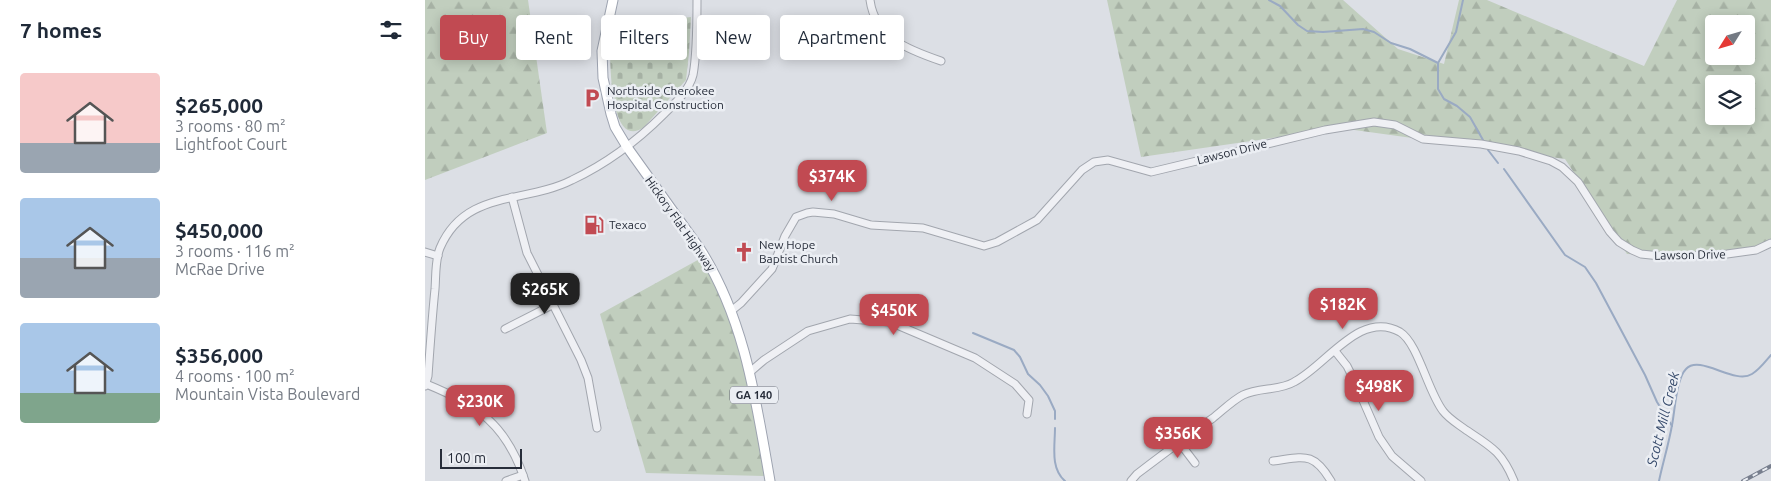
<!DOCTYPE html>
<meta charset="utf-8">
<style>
:root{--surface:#fff;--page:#f6f6f7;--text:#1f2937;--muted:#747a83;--accent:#c14a52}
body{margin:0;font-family:Ubuntu,sans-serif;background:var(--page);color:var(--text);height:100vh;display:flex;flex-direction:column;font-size:19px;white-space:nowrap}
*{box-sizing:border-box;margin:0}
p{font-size:16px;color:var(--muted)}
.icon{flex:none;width:28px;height:28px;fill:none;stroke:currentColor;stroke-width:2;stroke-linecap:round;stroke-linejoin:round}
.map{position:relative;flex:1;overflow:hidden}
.details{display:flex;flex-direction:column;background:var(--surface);width:425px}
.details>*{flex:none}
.guide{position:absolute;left:15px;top:15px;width:475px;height:45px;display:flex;gap:10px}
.needle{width:32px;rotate:233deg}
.tools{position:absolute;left:1280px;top:15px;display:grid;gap:10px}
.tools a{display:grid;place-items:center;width:50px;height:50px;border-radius:5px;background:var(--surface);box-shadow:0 2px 12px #0003;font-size:25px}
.scale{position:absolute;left:15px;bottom:12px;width:82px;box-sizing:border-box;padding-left:5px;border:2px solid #272d3a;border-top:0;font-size:14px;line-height:18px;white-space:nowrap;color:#272d3a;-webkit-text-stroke:4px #ebeef3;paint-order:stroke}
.price{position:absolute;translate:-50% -42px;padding:0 11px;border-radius:10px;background:var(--accent);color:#fff;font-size:16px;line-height:32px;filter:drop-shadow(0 1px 2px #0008)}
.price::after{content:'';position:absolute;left:50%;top:30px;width:15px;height:11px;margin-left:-8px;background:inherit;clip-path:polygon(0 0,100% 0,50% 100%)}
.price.selected{background:#222;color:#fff}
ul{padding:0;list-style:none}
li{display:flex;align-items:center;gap:15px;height:125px;padding:0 20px}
li span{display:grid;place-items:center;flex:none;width:140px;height:100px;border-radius:5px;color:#555}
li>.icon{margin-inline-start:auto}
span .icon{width:60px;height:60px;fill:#fffc;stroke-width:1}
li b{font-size:21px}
h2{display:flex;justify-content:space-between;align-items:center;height:60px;padding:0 20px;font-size:21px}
.tag{padding:0 18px;border-radius:5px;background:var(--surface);box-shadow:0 2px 12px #0003;font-size:18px;line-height:45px}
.tag.selected{background:var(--accent);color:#fff}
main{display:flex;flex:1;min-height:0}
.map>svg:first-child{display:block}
</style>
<main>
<section class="details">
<h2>7 homes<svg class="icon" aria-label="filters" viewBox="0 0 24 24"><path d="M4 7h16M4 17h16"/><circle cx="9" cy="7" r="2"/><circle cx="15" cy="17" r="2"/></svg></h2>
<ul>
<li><span style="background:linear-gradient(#f6c9c9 70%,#9aa5b1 0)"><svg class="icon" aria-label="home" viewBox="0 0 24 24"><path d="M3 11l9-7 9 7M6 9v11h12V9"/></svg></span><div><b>$265,000</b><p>3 rooms · 80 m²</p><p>Lightfoot Court</p></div></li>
<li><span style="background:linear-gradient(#a9c7e8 60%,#9aa5b1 0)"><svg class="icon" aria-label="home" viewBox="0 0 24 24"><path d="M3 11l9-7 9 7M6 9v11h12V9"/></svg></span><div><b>$450,000</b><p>3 rooms · 116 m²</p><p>McRae Drive</p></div></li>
<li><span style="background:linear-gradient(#a9c7e8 70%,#7fa58c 0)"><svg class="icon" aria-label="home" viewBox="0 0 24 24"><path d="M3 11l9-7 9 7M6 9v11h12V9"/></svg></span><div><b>$356,000</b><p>4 rooms · 100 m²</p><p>Mountain Vista Boulevard</p></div></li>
</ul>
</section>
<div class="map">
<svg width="1346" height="481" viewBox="0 0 1346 481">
<defs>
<pattern id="forest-firs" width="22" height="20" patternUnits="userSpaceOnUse" patternTransform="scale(1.25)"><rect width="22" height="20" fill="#c1cebe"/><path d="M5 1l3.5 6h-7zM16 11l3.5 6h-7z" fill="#a6b1a4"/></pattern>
<pattern id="cemetery-stones" width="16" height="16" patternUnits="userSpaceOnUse" patternTransform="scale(1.25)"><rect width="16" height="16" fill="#c1cebe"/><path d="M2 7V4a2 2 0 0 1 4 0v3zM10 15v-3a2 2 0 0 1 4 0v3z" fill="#a6b1a4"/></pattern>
</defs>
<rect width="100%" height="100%" fill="#dcdfe5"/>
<!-- forest -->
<g fill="url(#forest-firs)" fill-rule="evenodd">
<path d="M0 0H103L122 133 0 180Z"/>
<path d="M682 0H918L973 49 1019 64 1034 0H1062L1219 66 1252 0H1346V241L1307 257 1202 254 1140 159 915 128 716 157ZM1289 24H1321V56H1289ZM1289 84H1321V116H1289Z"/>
<path d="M280 256 301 286 311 315 341 476 221 473 175 314Z"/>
</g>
<!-- cemetery -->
<path fill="url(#cemetery-stones)" d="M266 17 264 53 261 80 219 127C187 150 186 74 185 57L223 22Z"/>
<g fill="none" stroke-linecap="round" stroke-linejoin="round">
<!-- stream -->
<g stroke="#9aaac3" stroke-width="2">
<path d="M844 0 855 6 873 25 882 31 898 32 938 29 949 32 966 43 985 49 1013 63"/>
<path d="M1038 0 1031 32 1013 63V89L1019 99 1032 106 1045 117 1058 140"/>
<path d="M1063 150 1073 163"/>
<path d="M1079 169 1140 255 1160 267 1171 283 1220 375 1232 402 1247 426"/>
<path d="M548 333 589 350 595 357 603 374 615 385 623 396 630 411V419"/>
<path d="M630 428C630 446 625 468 640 481"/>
<path d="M1234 481C1238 462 1244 443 1247 425 1250 411 1251 379 1261 369 1275 354 1309 385 1327 374 1334 370 1340 362 1346 355"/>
</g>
<defs>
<g id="minor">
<path d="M445 0C450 38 484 50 516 61"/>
<path d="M87 197 102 253 156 360 163 378 172 428"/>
<path d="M0 252 13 256"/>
<path d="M306 311 316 303 347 269 360 236 371 217 382 213 388 212 409 214 446 225 498 228 559 246 572 242 612 220 657 170 669 162 683 160 726 172 900 130 949 122 970 125 998 139 1056 144 1094 151 1126 161 1137 167 1153 182 1185 232 1194 242 1207 250 1216 254 1245 257 1302 254 1331 250 1346 243"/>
<path d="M80 329 127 305"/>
<path d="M910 351 922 366 930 382 954 437 967 456 996 481"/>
<path d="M325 372 339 360 383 331 425 319 465 322 550 358 590 384 604 400 602 414"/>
<path d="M1 384C53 405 82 425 100 481"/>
<path d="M0 386 3 376C5 347 7 318 10 289 11 276 10 260 15 248 40 189 100 204 147 180 181 164 212 141 239 114 249 104 264 91 268 75 272 54 272 22 272 0"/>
<path d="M754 442 770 463"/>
<path d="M848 461C879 457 888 451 906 481"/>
<path d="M81 481 98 475"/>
<path d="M706 481 712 474C737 455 762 436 788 418 797 411 808 400 818 395 834 387 854 391 869 382 901 366 935 309 975 332 993 343 1003 392 1018 411 1024 419 1033 424 1041 430 1067 447 1077 452 1089 481"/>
</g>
<path id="major" d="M188 0 177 51 178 78 186 114 190 127 202 147 275 249C320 319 331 401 345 481"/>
</defs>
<!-- minor casing -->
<use href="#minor" stroke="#a2a6ae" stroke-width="9"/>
<!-- major casing -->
<use href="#major" stroke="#9da3b0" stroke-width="11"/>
<!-- minor -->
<use href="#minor" stroke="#eff0f4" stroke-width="7"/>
<!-- major -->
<use href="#major" stroke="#fff" stroke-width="9"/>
<defs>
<path id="rail" d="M1318 481 1346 466"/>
</defs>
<!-- rail casing -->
<use href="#rail" stroke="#777e8d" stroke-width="4"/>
<!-- rail -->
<use href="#rail" stroke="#ebeef3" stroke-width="2" stroke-dasharray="5.5" stroke-linecap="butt"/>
</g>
<!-- icons -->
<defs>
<symbol id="parking-bare" viewBox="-9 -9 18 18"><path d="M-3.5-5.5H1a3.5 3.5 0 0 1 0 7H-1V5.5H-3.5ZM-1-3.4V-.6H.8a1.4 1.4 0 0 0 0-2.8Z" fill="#c14a52" stroke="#ebeef3" stroke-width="2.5" paint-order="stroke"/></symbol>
<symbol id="fuel-bare" viewBox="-9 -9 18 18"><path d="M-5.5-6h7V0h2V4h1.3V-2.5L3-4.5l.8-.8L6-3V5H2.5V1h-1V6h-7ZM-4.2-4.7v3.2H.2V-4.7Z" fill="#c14a52" stroke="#ebeef3" stroke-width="2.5" paint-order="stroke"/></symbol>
<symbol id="church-bare" viewBox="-9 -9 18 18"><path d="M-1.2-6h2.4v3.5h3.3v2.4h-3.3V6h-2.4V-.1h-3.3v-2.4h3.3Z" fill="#c14a52" stroke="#ebeef3" stroke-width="2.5" paint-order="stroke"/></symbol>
</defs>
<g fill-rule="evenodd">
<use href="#parking-bare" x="153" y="84" width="28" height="28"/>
<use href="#fuel-bare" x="155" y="211" width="28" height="28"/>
<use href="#church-bare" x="305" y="238" width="28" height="28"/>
</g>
<g text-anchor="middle" stroke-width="5" stroke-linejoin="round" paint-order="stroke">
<!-- shield labels -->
<rect fill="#ebeef3" stroke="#626772" stroke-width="1" x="305" y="386.5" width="48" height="17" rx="4"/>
<g font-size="11" font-weight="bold" fill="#272d3a">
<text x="329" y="399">GA 140</text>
</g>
<!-- poi labels -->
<g font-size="12" fill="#272d3a" stroke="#ebeef3" text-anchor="start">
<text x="182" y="95">Northside Cherokee<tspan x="182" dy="14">Hospital Construction</tspan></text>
<text x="184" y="229">Texaco</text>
<text x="334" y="249">New Hope<tspan x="334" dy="14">Baptist Church</tspan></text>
</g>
<!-- street labels -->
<g font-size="12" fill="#272d3a" stroke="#ebeef3">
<text transform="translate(807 152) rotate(-14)" y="4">Lawson Drive</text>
<text transform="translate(255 224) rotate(55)" y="4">Hickory Flat Highway</text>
<text transform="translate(1265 255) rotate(-1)" y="4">Lawson Drive</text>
</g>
<!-- water labels -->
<g font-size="14" font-style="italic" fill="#35496a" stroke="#ebeef3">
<text transform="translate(1238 419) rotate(-76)" y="5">Scott Mill Creek</text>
</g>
</g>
</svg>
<div class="tools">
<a><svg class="needle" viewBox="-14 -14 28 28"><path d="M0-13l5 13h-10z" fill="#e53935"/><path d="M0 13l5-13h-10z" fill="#747a83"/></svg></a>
<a><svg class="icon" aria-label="layers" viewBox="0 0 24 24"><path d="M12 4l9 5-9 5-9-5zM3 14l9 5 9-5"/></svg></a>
</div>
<div class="scale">100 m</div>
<b class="price" style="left:407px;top:202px">$374K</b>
<b class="price selected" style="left:120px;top:315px">$265K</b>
<b class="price" style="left:918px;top:330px">$182K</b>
<b class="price" style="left:469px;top:336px">$450K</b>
<b class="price" style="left:954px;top:412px">$498K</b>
<b class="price" style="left:55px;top:427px">$230K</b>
<b class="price" style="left:753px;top:459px">$356K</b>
<div class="guide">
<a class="tag selected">Buy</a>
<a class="tag">Rent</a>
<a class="tag">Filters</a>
<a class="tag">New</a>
<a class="tag">Apartment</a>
</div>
</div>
</main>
